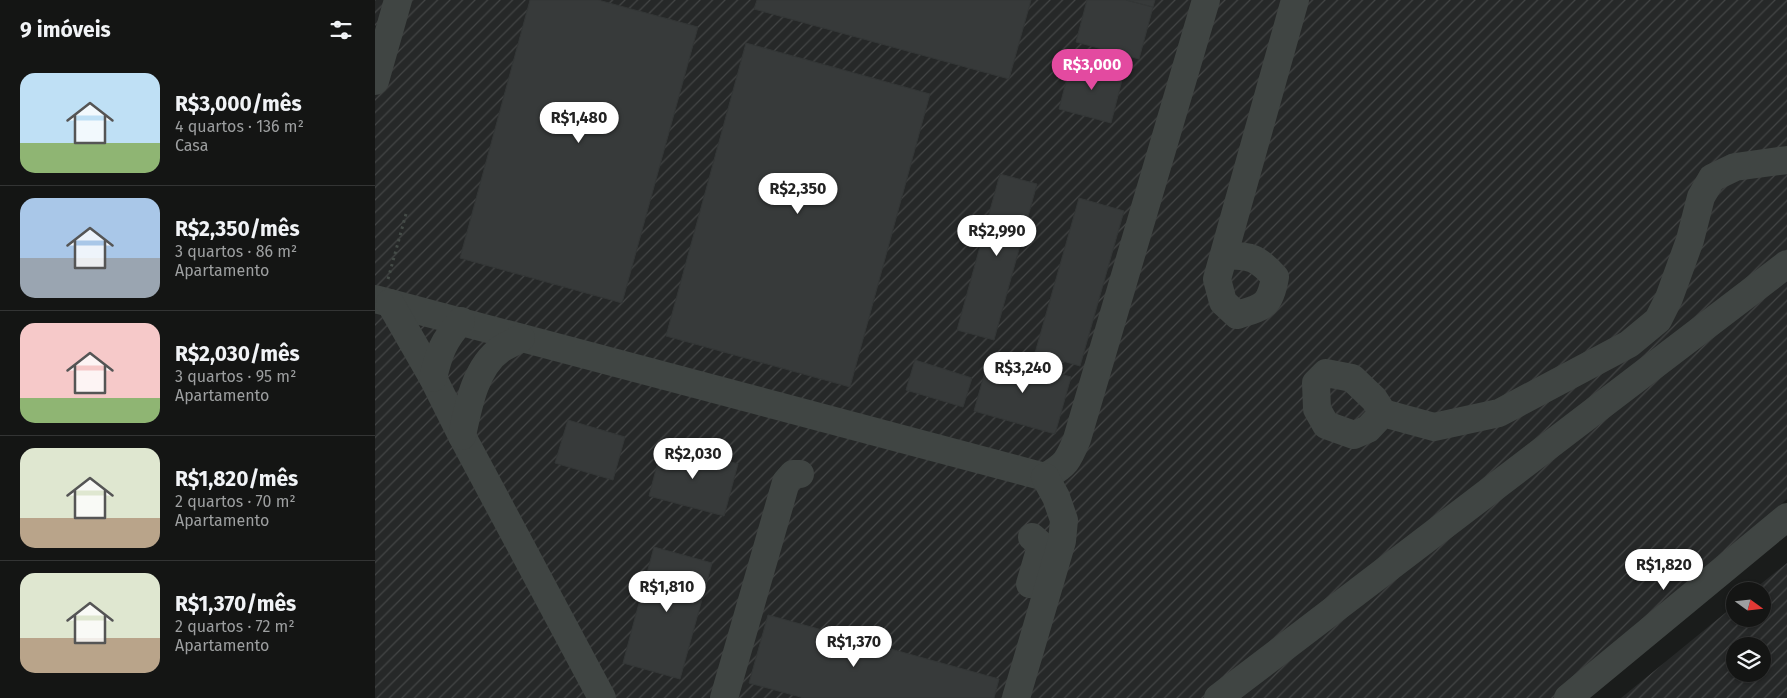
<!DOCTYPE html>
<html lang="pt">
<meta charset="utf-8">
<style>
:root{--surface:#141514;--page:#1d1e1d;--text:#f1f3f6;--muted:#9d9fa0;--line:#333434;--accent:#e34aa0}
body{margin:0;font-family:"Fira Sans",sans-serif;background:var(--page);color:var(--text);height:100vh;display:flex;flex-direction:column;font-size:19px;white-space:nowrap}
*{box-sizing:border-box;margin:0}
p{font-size:16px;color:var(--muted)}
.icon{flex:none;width:28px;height:28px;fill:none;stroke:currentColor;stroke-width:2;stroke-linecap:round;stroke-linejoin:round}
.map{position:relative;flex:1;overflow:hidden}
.sheet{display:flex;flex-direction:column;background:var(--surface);width:375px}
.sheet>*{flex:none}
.needle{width:32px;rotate:105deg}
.controls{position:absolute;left:1351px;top:582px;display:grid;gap:10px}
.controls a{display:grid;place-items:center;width:45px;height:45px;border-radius:50%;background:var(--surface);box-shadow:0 1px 4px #0004,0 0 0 1px var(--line);font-size:25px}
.price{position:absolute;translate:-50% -42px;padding:0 11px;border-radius:18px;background:#fff;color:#222;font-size:16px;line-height:32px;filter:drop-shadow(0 1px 2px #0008)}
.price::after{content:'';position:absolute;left:50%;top:30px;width:15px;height:11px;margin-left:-8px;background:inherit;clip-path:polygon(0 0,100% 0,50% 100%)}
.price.selected{background:var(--accent);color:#fff}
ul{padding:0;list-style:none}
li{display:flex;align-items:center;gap:15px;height:125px;padding:0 20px}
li+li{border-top:1px solid var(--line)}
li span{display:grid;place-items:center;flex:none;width:140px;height:100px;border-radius:15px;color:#555}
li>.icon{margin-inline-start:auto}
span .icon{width:60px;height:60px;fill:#fffc;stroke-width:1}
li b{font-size:21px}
h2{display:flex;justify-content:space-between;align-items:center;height:60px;padding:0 20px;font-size:21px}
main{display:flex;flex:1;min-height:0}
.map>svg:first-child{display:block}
</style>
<main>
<section class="sheet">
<h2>9 imóveis<svg class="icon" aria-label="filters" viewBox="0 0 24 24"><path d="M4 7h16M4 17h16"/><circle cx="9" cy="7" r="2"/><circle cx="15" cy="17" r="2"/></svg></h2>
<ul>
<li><span style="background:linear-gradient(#bfe0f5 70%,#8fb573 0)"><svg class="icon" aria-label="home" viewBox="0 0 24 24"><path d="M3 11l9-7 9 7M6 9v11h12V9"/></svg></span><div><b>R$3,000/mês</b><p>4 quartos · 136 m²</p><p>Casa</p></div></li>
<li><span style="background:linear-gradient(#a9c7e8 60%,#9aa5b1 0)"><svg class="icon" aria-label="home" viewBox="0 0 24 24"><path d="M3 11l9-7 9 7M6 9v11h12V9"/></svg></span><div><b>R$2,350/mês</b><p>3 quartos · 86 m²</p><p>Apartamento</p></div></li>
<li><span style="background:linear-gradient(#f6c9c9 75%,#8fb573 0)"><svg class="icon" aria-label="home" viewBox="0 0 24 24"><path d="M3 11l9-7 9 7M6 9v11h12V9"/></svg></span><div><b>R$2,030/mês</b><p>3 quartos · 95 m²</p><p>Apartamento</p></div></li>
<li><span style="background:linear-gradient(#dfe7d0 70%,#b9a48a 0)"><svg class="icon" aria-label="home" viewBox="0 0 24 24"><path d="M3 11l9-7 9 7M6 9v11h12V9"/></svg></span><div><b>R$1,820/mês</b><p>2 quartos · 70 m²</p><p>Apartamento</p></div></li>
<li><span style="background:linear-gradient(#dfe7d0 65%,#b9a48a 0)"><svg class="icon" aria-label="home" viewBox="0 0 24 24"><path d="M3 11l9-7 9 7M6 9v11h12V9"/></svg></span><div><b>R$1,370/mês</b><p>2 quartos · 72 m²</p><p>Apartamento</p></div></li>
</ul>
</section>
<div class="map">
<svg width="1412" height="698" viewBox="0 0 1412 698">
<defs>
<pattern id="industrial-furrows" width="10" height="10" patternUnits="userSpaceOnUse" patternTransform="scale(1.25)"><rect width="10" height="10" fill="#262828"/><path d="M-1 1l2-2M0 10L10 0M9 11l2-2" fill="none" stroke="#434545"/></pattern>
</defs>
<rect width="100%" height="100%" fill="#1a1c1b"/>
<!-- industrial -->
<g fill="url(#industrial-furrows)" fill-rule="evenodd">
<path d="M0 0H1412V499L1184 698H0Z"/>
<path d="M1412 563V698H1246L1360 605V619H1388V591H1377ZM1360 646H1388V674H1360Z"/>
</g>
<!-- building -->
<g fill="#373a3a" stroke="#343737">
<path d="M155 0H223L323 27 247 303 85 258Z"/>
<path d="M382 0H656L634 79 379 9Z"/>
<path d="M712 0H751L778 7 764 59 701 42Z"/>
<path d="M751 0H780L778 7Z"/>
<path d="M371 43 555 94 475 387 291 336Z"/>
<path d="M697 59 749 72 736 123 684 109Z"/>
<path d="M625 174 662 184 619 340 582 330Z"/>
<path d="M704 198 749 211 705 366 660 353Z"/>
<path d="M615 354 696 377 680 434 599 411Z"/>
<path d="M540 360 597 378 588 407 531 390Z"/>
<path d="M193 420 250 437 238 480 180 463Z"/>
<path d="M288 443 363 464 349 516 274 496Z"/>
<path d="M279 547 337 563 305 679 248 663Z"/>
<path d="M393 615 624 679 619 698H429L374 683Z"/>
</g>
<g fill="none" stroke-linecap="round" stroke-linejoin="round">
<!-- path -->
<path stroke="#454c48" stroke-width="3" stroke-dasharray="2.5 4" stroke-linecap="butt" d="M13 279 31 214"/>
<!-- minor -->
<g stroke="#404543" stroke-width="28">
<path d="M0 81 23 0"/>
<path d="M850 255C876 256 882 257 900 277 895 307 888 307 862 315L848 302 842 279 920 0"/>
<path d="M0 299 670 477C691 465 693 461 702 439L831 0"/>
<path d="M15 303 58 378 87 436 227 698"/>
<path d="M58 378C64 353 68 341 86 321"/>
<path d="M1008 413 993 429 979 435 951 425 942 409 941 383 951 373 977 378 999 399 1008 413 1059 427 1124 413 1254 344 1283 320 1294 298 1315 240 1326 197 1337 178 1360 167 1412 160"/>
<path d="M87 436C93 407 100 367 126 349 132 345 140 342 146 338"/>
<path d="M655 584 665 550V544L657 537"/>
<path d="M349 698 411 482 418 474H425"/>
<path d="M641 698 687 541 689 520 681 497 670 477"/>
<path d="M843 698 1412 264"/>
<path d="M1193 698 1412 517"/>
</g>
</g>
</svg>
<div class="controls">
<a><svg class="needle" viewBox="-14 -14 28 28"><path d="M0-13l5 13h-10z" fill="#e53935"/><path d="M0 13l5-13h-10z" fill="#9d9fa0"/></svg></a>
<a><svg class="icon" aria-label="layers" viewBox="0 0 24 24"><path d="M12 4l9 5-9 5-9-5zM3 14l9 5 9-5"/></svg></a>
</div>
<b class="price selected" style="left:717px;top:91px">R$3,000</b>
<b class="price" style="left:204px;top:144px">R$1,480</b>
<b class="price" style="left:423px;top:215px">R$2,350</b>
<b class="price" style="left:622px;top:257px">R$2,990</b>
<b class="price" style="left:648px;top:394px">R$3,240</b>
<b class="price" style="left:318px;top:480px">R$2,030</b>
<b class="price" style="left:1289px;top:591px">R$1,820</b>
<b class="price" style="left:292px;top:613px">R$1,810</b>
<b class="price" style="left:479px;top:668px">R$1,370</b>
</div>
</main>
